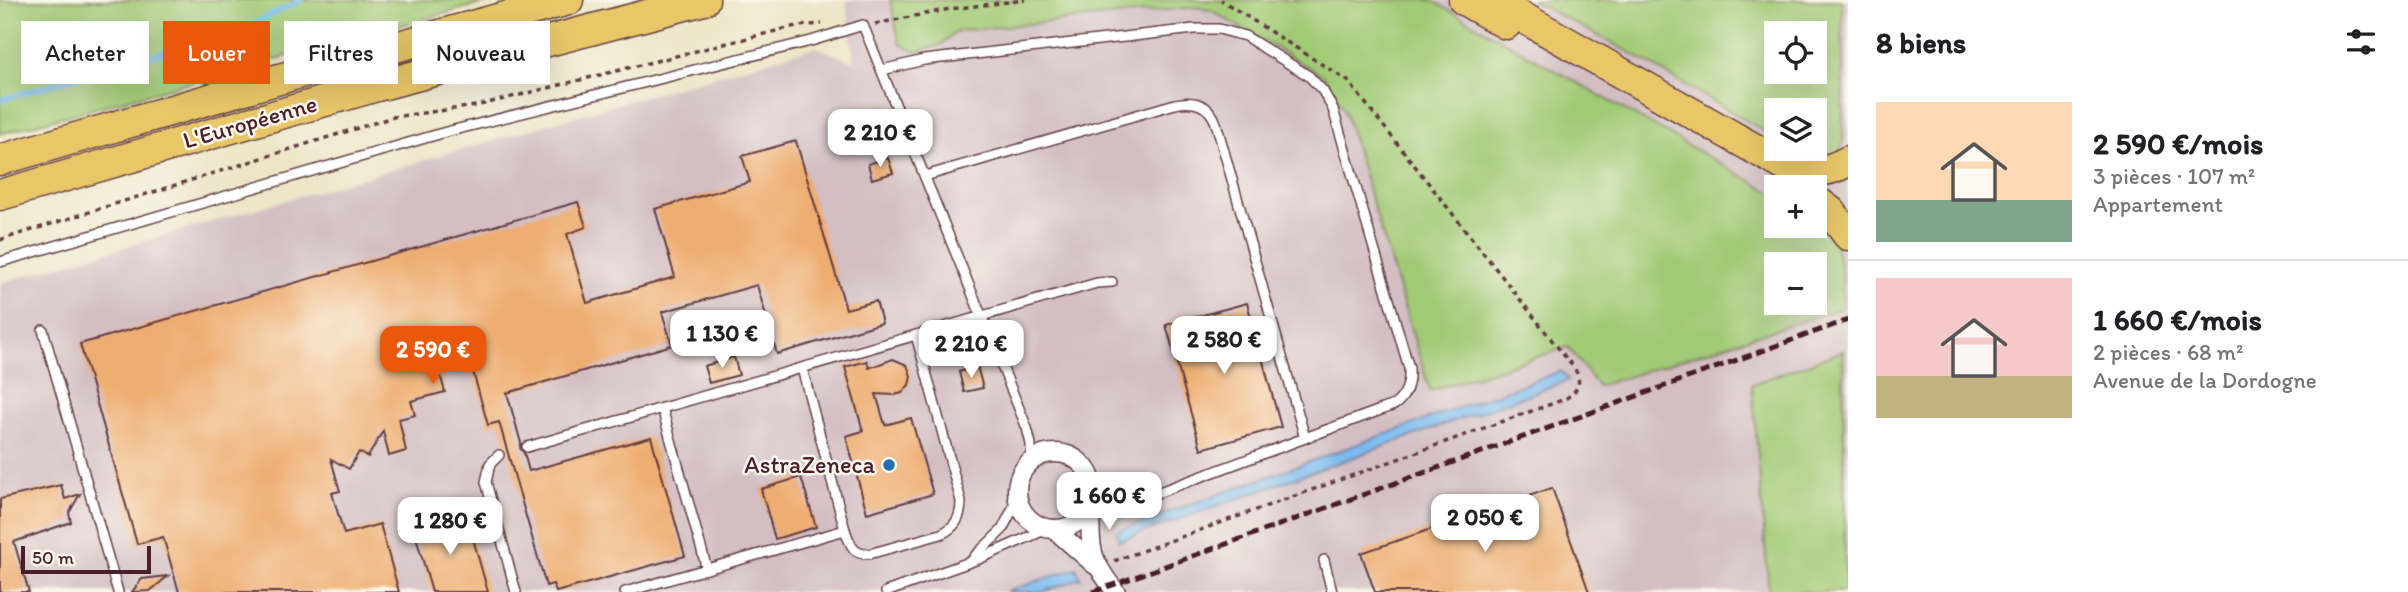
<!DOCTYPE html>
<html lang="fr">
<meta charset="utf-8">
<style>
:root{--surface:#fff;--page:#f2f2f2;--text:#202124;--muted:#757577;--line:#e0e0e0;--accent:#ea580c}
body{margin:0;font-family:Itim,sans-serif;background:var(--page);color:var(--text);height:100vh;display:flex;flex-direction:column;font-size:26px;white-space:nowrap}
*{box-sizing:border-box;margin:0}
p{font-size:23px;color:var(--muted)}
.icon{flex:none;width:38px;height:38px;fill:none;stroke:currentColor;stroke-width:2;stroke-linecap:round;stroke-linejoin:round}
.map{position:relative;flex:1;overflow:hidden}
.side{display:flex;flex-direction:column;background:var(--surface);width:560px}
.side>*{flex:none}
.guide{position:absolute;left:21px;top:21px;width:665px;height:63px;display:flex;gap:14px}
.controls{position:absolute;left:1764px;top:21px;display:grid;gap:14px}
.controls a{display:grid;place-items:center;width:63px;height:63px;border-radius:0px;background:var(--surface);box-shadow:0 7px 28px #0002;font-size:35px}
.scale{position:absolute;left:21px;bottom:18px;width:130px;box-sizing:border-box;padding-left:7px;border:4px solid #4a1f2b;border-top:0;font-size:19px;line-height:24px;white-space:nowrap;color:#4a1f2b;-webkit-text-stroke:5px #fbf7ec;paint-order:stroke}
.price{position:absolute;translate:-50% -60px;padding:0 16px;border-radius:14px;background:#fff;color:#222;font-size:23px;line-height:46px;filter:drop-shadow(0 2px 4px #0008)}
.price::after{content:'';position:absolute;left:50%;top:42px;width:21px;height:16px;margin-left:-10px;background:inherit;clip-path:polygon(0 0,100% 0,50% 100%)}
.price.current{background:var(--accent);color:#fff}
ul{padding:0;list-style:none}
li{display:flex;align-items:center;gap:21px;height:175px;padding:0 28px}
li+li{border-top:2px solid var(--line)}
li span{display:grid;place-items:center;flex:none;width:196px;height:140px;border-radius:0px;color:#555}
li>.icon{margin-inline-start:auto}
span .icon{width:84px;height:84px;fill:#fffc;stroke-width:1}
li b{font-size:30px}
h2{display:flex;justify-content:space-between;align-items:center;height:84px;padding:0 28px;font-size:30px}
.tag{padding:0 24px;border-radius:0px;background:var(--surface);box-shadow:0 7px 28px #0002;font-size:24px;line-height:63px}
.tag.current{background:var(--accent);color:#fff}
main{display:flex;flex:1;min-height:0}
.map>svg:first-child{display:block}
</style>
<main>
<div class="map">
<svg width="1848" height="592" viewBox="0 0 1848 592">
<rect width="100%" height="100%" fill="#fbf7ec"/>
<filter id="ink" filterUnits="userSpaceOnUse"><feTurbulence type="fractalNoise" baseFrequency=".0143" numOctaves="2"/><feDisplacementMap in="SourceGraphic" scale="14" xChannelSelector="R" yChannelSelector="G"/><feConvolveMatrix kernelMatrix="1 2 1 2 8 2 1 2 1" color-interpolation-filters="sRGB"/></filter>
<filter id="wash" filterUnits="userSpaceOnUse"><feTurbulence type="fractalNoise" baseFrequency=".00686" numOctaves="4" result="noise"/><feDisplacementMap in="SourceGraphic" scale="28" xChannelSelector="R" yChannelSelector="G"/><feGaussianBlur stdDeviation="1.57" result="paint"/><feColorMatrix in="noise" values="0 0 0 0 0 0 0 0 0 0 0 0 0 0 0 0 0 1.4 0 .05"/><feComposite in="paint" operator="in"/></filter>
<g filter="url(#wash)">
<rect width="100%" height="100%" fill="#ece5c6"/>
<!-- industrial -->
<path fill="#d2bec3" fill-rule="evenodd" d="M846 0H1848V592H0V283L816 47 854 62ZM1776 33H1815V72H1776ZM1776 110H1815V149H1776ZM1776 187H1815V226H1776ZM1776 264H1815V303H1776Z"/>
<!-- green -->
<g fill="#a1ca76" stroke="#767450" stroke-width="2" fill-rule="evenodd">
<path d="M0 0H495L0 134Z"/>
<path d="M890 0H1431L1776 195V226H1815V219C1842 242 1843 274 1842 308L1598 386 1568 347 1430 391 1344 109 1324 76 1212 11 1197 7 958 31 940 45 916 52 900 44ZM1776 264H1815V303H1776Z"/>
<path d="M1531 0H1842L1843 142 1839 154 1811 159 1794 149H1815V110H1776V138L1631 53ZM1776 33H1815V72H1776Z"/>
<path d="M1843 351 1845 592H1769L1752 384Z"/>
</g>
<!-- water -->
<g fill="#7cbcf0" stroke="#636e8e" stroke-width="2">
<path d="M1561 371 1569 380 1119 541 1116 531Z"/>
<path d="M1076 568 1081 578 1043 592H1006Z"/>
</g>
<g fill="none" stroke-linecap="round" stroke-linejoin="round">
<!-- stream -->
<path stroke="#7cbcf0" stroke-width="5" d="M0 100 243 29 302 0"/>
</g>
<g id="blocks">
<!-- building -->
<g fill="#eead71">
<path d="M796 141 846 309 876 301 882 323 777 354 757 285 662 312 672 345 507 393 521 443 520 448 524 453 529 471 651 437 685 556 556 592 553 584 546 586 499 422 488 425 466 347 435 356 445 392 411 401 415 415 399 419 406 451 389 456 383 431 368 457 359 452 349 469 331 459 340 491 332 493 344 534 380 524 399 592H179L163 537 137 544 80 344 578 202 586 227 567 234 587 303 675 277 655 209 750 182 742 156Z"/>
<path d="M888 158 893 173 872 179 868 164Z"/>
<path d="M1247 303 1281 427 1201 449 1166 325Z"/>
<path d="M734 357 739 375 709 383 704 366Z"/>
<path d="M893 359 907 365 911 376 909 385 902 393 894 395 876 394 885 425 911 418 933 494 867 513 846 436 863 431 845 367 867 361 869 368Z"/>
<path d="M977 366 983 388 964 392 959 372Z"/>
<path d="M801 477 816 527 775 539 761 489Z"/>
<path d="M61 485 65 499 80 494 69 513 71 522 14 542 29 592H0V499Z"/>
<path d="M1552 488 1589 592H1375L1361 553Z"/>
<path d="M467 517 488 592H432L412 523 427 519 429 527Z"/>
<path d="M168 576 150 591 132 592 142 579Z"/>
</g>
</g>
</g>
<g filter="url(#ink)">
<use href="#blocks" fill-opacity="0" stroke="#623d42" stroke-width="2"/>
<g fill="none" stroke-linecap="round" stroke-linejoin="round">
<defs>
<g id="lane">
<path d="M882 70 924 60 1194 29H1219L1245 36 1309 76 1323 91 1333 109 1409 368C1410 383 1407 396 1394 405L1138 500 1122 504 1093 496"/>
<path d="M925 176 1175 104C1194 100 1209 104 1216 123L1305 438"/>
<path d="M0 262 446 132 811 41 863 25 1027 428 1031 444V462"/>
<path d="M43 330 118 592"/>
<path d="M802 368 845 530C850 543 852 555 869 554L941 534C956 527 961 517 961 501L916 335"/>
<path d="M662 408 707 569"/>
<path d="M527 447 1097 283 1112 282"/>
<path d="M499 455 490 464 486 482 516 592"/>
<path d="M974 557 1002 530 1018 498"/>
<path d="M1324 560 1332 592"/>
<path d="M625 592 845 530"/>
<path d="M886 592 981 558 1049 528"/>
</g>
<g id="street">
<circle cx="1055" cy="491" r="38"/>
<path d="M1091 504C1090 548 1088 557 1116 592"/>
<path d="M1054 529 1095 565"/>
</g>
<g id="highway">
<path d="M1464 0 1506 24"/>
<path d="M1492 0 1785 166C1807 175 1827 173 1848 161"/>
<path d="M0 160 307 71 568 0"/>
<path d="M0 195 377 86 704 0"/>
<path d="M1815 200 1831 212 1848 235"/>
</g>
</defs>
<!-- lane casing -->
<use href="#lane" stroke="#623d42" stroke-width="12"/>
<!-- street casing -->
<use href="#street" stroke="#623d42" stroke-width="21"/>
<!-- highway casing -->
<use href="#highway" stroke="#623d42" stroke-width="33"/>
<!-- path -->
<g stroke="#623d42" stroke-width="3.5" stroke-dasharray="5 5" stroke-linecap="butt">
<path d="M875 24 950 9 1025 0"/>
<path d="M0 240 393 117 476 106 796 26 822 24"/>
<path d="M1114 561 1565 399C1578 391 1583 381 1574 368L1348 81 1221 0"/>
</g>
<!-- lane -->
<use href="#lane" stroke="#fff" stroke-width="9"/>
<!-- street -->
<use href="#street" stroke="#fff" stroke-width="18"/>
<!-- highway -->
<use href="#highway" stroke="#e9c769" stroke-width="30"/>
<!-- rail -->
<path stroke="#4a1f2b" stroke-width="5" stroke-dasharray="10 5" stroke-linecap="butt" d="M1093 592 1848 320"/>
</g>
</g>
<!-- markers -->
<circle fill="#1f6fb2" stroke="#fbf7ec" stroke-width="2.5" cx="889" cy="465" r="7"/>
<g text-anchor="middle" stroke-width="5" stroke-linejoin="round" paint-order="stroke">
<!-- street labels -->
<g font-size="24" fill="#4a1f2b" stroke="#fbf7ec">
<text transform="translate(250 122) rotate(-16)" y="8">L'Européenne</text>
</g>
<!-- poi labels -->
<g font-size="24" fill="#4a1f2b" stroke="#fbf7ec" text-anchor="end">
<text x="875" y="473">AstraZeneca</text>
</g>
</g>
</svg>
<div class="controls">
<a><svg class="icon" aria-label="locate" viewBox="0 0 24 24"><circle cx="12" cy="12" r="6"/><path d="M12 2v4M12 18v4M2 12h4M18 12h4"/></svg></a>
<a><svg class="icon" aria-label="layers" viewBox="0 0 24 24"><path d="M12 4l9 5-9 5-9-5zM3 14l9 5 9-5"/></svg></a>
<a>+</a>
<a>−</a>
</div>
<div class="scale">50 m</div>
<b class="price" style="left:880px;top:169px">2 210 €</b>
<b class="price" style="left:722px;top:370px">1 130 €</b>
<b class="price" style="left:1224px;top:376px">2 580 €</b>
<b class="price" style="left:971px;top:380px">2 210 €</b>
<b class="price current" style="left:433px;top:386px">2 590 €</b>
<b class="price" style="left:1109px;top:532px">1 660 €</b>
<b class="price" style="left:1485px;top:554px">2 050 €</b>
<b class="price" style="left:450px;top:557px">1 280 €</b>
<div class="guide">
<a class="tag">Acheter</a>
<a class="tag current">Louer</a>
<a class="tag">Filtres</a>
<a class="tag">Nouveau</a>
</div>
</div>
<section class="side">
<h2>8 biens<svg class="icon" aria-label="filters" viewBox="0 0 24 24"><path d="M4 7h16M4 17h16"/><circle cx="9" cy="7" r="2"/><circle cx="15" cy="17" r="2"/></svg></h2>
<ul>
<li><span style="background:linear-gradient(#ffd9b3 70%,#7fa58c 0)"><svg class="icon" aria-label="home" viewBox="0 0 24 24"><path d="M3 11l9-7 9 7M6 9v11h12V9"/></svg></span><div><b>2 590 €/mois</b><p>3 pièces · 107 m²</p><p>Appartement</p></div></li>
<li><span style="background:linear-gradient(#f6c9c9 70%,#c2b280 0)"><svg class="icon" aria-label="home" viewBox="0 0 24 24"><path d="M3 11l9-7 9 7M6 9v11h12V9"/></svg></span><div><b>1 660 €/mois</b><p>2 pièces · 68 m²</p><p>Avenue de la Dordogne</p></div></li>
</ul>
</section>
</main>
